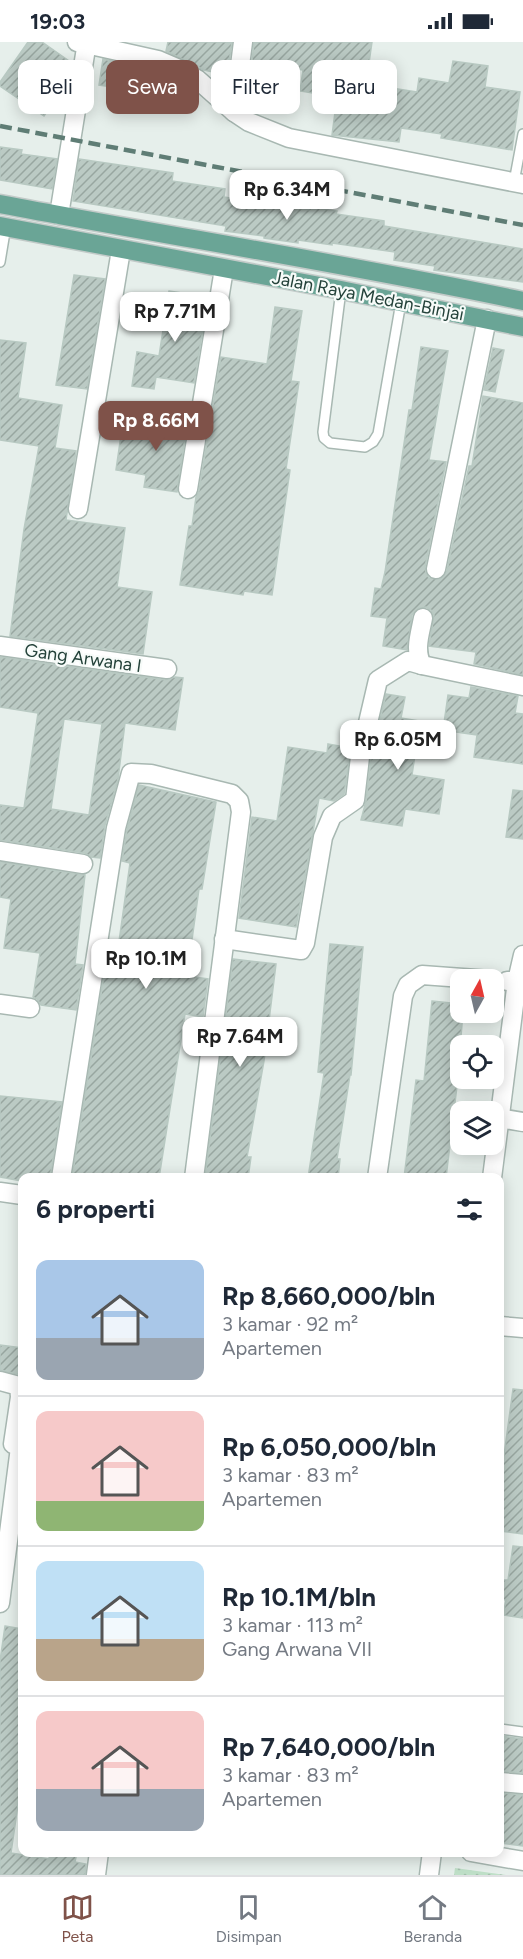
<!DOCTYPE html>
<html lang="id">
<meta charset="utf-8">
<style>
:root{--surface:#fff;--page:#f6f6f7;--text:#1f2937;--muted:#747a83;--line:#e0e1e3;--accent:#7f5249}
body{margin:0;font-family:Figtree,sans-serif;background:var(--page);color:var(--text);height:100vh;display:flex;flex-direction:column;font-size:22px;white-space:nowrap}
*{box-sizing:border-box;margin:0}
p{font-size:20px;color:var(--muted)}
.icon{flex:none;width:33px;height:33px;fill:none;stroke:currentColor;stroke-width:2;stroke-linecap:round;stroke-linejoin:round}
.map{position:relative;flex:1;overflow:hidden}
.details{position:absolute;left:18px;top:1131px;width:486px;height:684px;display:flex;flex-direction:column;background:var(--surface);border-radius:12px;box-shadow:0 3px 15px #0003}
.details>*{flex:none}
.banner{position:absolute;left:18px;top:18px;width:488px;height:54px;display:flex;gap:12px}
.needle{width:39px;rotate:8deg}
.buttons{position:absolute;left:450px;top:927px;display:grid;gap:12px}
.buttons a{display:grid;place-items:center;width:54px;height:54px;border-radius:12px;background:var(--surface);box-shadow:0 3px 15px #0003;font-size:30px}
.price{position:absolute;translate:-50% -51px;padding:0 14px;border-radius:12px;background:#fff;color:#222;font-size:20px;line-height:39px;filter:drop-shadow(0 2px 3px #0008)}
.price::after{content:'';position:absolute;left:50%;top:36px;width:18px;height:14px;margin-left:-9px;background:inherit;clip-path:polygon(0 0,100% 0,50% 100%)}
.price.on{background:var(--accent);color:#fff}
ul{padding:0;list-style:none}
li{display:flex;align-items:center;gap:18px;height:150px;padding:0 18px}
li+li{border-top:2px solid var(--line)}
li span{display:grid;place-items:center;flex:none;width:168px;height:120px;border-radius:12px;color:#555}
li>.icon{margin-inline-start:auto}
span .icon{width:72px;height:72px;fill:#fffc;stroke-width:1}
li b{font-size:26px}
h2{display:flex;justify-content:space-between;align-items:center;height:72px;padding:0 18px;font-size:26px}
.pill{padding:0 21px;border-radius:12px;background:var(--surface);box-shadow:0 3px 15px #0003;font-size:21px;line-height:54px}
.pill.on{background:var(--accent);color:#fff}
.status{display:flex;justify-content:space-between;align-items:center;height:42px;padding:0 30px;background:var(--surface);direction:ltr}
.status svg{height:16px;fill:currentColor}
.dock{display:flex;justify-content:space-around;align-items:center;height:84px;border-top:2px solid var(--line);background:var(--surface);font-size:16px;color:var(--muted)}
.dock a{display:grid;justify-items:center;gap:3px}
.dock .on{color:var(--accent)}
.map>svg:first-child{display:block}
</style>
<div class="status"><b>19:03</b><svg viewBox="0 0 49 12"><path d="M0 12V9h3v3zM5 12V6h3v6zM10 12V3h3v9zM15 12V0h3v12zM26 1h20v11H26zM47 4h2v5h-2z"/></svg></div>
<div class="map">
<svg width="523" height="1833" viewBox="0 0 523 1833">
<defs>
<pattern id="grass-dots" width="8" height="8" patternUnits="userSpaceOnUse" patternTransform="scale(1.5)"><rect width="8" height="8" fill="#bfe0c8"/><path d="M2 2h.1M6 6h.1" fill="none" stroke="#a4c1ad" stroke-width="1.8" stroke-linecap="round"/></pattern>
<pattern id="building-hatch" width="6" height="6" patternUnits="userSpaceOnUse" patternTransform="scale(1.5)"><rect width="6" height="6" fill="#bbcac4"/><path d="M-1 1l2-2M0 6l6-6M5 7l2-2" fill="none" stroke="#98a6a0"/></pattern>
</defs>
<rect width="100%" height="100%" fill="#e6efeb"/>
<!-- grass -->
<path fill="url(#grass-dots)" d="M455 1826 506 1833H454Z"/>
<!-- building -->
<g fill="url(#building-hatch)" stroke="#b8c9c2" stroke-width="1.5" fill-rule="evenodd">
<path d="M28 0H42L72 21 69 38 44 74 0 44V40Z"/>
<path d="M168 0H232L227 33 204 28 166 9Z"/>
<path d="M254 0H372L366 42 417 50 419 36 449 41 453 19 488 24 485 45 520 50 512 108 441 96 442 92 401 86 399 100 332 93 337 55 300 49 303 28 252 20Z"/>
<path d="M103 17 155 29 164 33 159 67 131 63 134 48 99 43Z"/>
<path d="M0 105 22 108 21 112 57 117 52 147 0 138Z"/>
<path d="M79 117 173 131 172 139 225 147 224 155 309 168V165L337 169 336 172 384 179V184L523 207V240L434 228 435 224 394 218 395 210 332 201V203L298 198V201L264 196V194L225 189 226 184 73 159Z"/>
<path d="M74 233 105 237 87 347 56 343Z"/>
<path d="M169 249 208 255 194 341 156 335 154 347 132 344 137 310 159 314Z"/>
<path d="M275 265 302 269 291 339 299 340 286 427 290 428 272 553 244 549 243 553 180 543 189 484H192L196 455 199 449 221 315 267 322Z"/>
<path d="M0 298 26 301 18 356 62 363 55 406 76 409 66 478 125 486 117 545 152 550 143 612 10 594 24 487 39 404 0 398Z"/>
<path d="M421 305 448 309 429 418 446 420 425 525 426 531 429 536 440 537 447 529 469 424H472L483 354 523 361V633L474 622 476 610 429 604 434 573 431 568 426 565 419 566 412 573 407 608 383 604 387 576 371 574 375 546 381 547 385 530 409 368H412Z"/>
<path d="M493 306 504 308 495 350 484 348Z"/>
<path d="M153 369 188 374 177 450 144 445 146 433 116 428 121 393 149 397Z"/>
<path d="M0 615 165 638 175 635 183 636 175 688 125 681 118 737 105 783 100 816 91 815 85 811 0 798V763L24 766 38 671 0 665ZM64 677 102 682 89 773 51 767Z"/>
<path d="M471 645 518 654 515 671 523 672V722L474 715 477 693 443 688 448 653 469 656Z"/>
<path d="M386 652 405 655 401 676 420 679 412 733 444 738 439 772 405 767 402 784 361 778 366 759 371 717Z"/>
<path d="M328 702 351 706 344 752 334 759 319 756 296 885 239 876 252 775 277 779 288 705 327 711Z"/>
<path d="M139 743 216 760 202 847H199L187 934 208 937 203 975 185 972 159 1136H72L105 927 115 928 130 821 122 819 127 788Z"/>
<path d="M513 748 523 749V797L506 795Z"/>
<path d="M0 820 85 833 75 922 83 923 76 968 41 963 37 957 33 955 40 911 4 906 11 857 0 855Z"/>
<path d="M330 902 363 905 351 1033H350L337 1117H340L338 1136H308L324 1031 318 1030Z"/>
<path d="M233 917 276 922 264 1019 247 1115H251L248 1136H205Z"/>
<path d="M432 959 460 962V970H463L457 1044 446 1136H404L416 1038 424 1039Z"/>
<path d="M0 1054 62 1060 50 1136H22V1139L0 1135Z"/>
<path d="M0 1303 22 1306V1333L0 1328Z"/>
<path d="M513 1347 523 1348V1492L500 1489V1443Z"/>
<path d="M513 1504 523 1505V1576L503 1573 506 1558 500 1557 502 1538H508Z"/>
<path d="M5 1584 22 1587V1735L11 1811 49 1817 50 1810H77L75 1820 86 1822 85 1833H0V1619Z"/>
<path d="M500 1694 523 1697V1731L500 1729Z"/>
<path d="M500 1751 523 1753V1804L500 1801Z"/>
</g>
<g fill="none" stroke-linecap="round" stroke-linejoin="round">
<defs>
<g id="lane">
<path d="M514 140 523 92"/>
<path d="M0 220 6 184"/>
<path d="M341 248 323 390 324 396 330 401 365 405 373 400 378 392 401 260"/>
<path d="M500 1687 523 1690"/>
</g>
<g id="street">
<path d="M77 0 158 18 179 27 197 37 234 70 249 80 289 96 523 142"/>
<path d="M234 70 243 0"/>
<path d="M59 173 87 0"/>
<path d="M188 447 224 227"/>
<path d="M78 467 121 208"/>
<path d="M436 527 487 277"/>
<path d="M423 576C420 592 414 608 422 623L523 644"/>
<path d="M0 604 167 627"/>
<path d="M0 809 83 822"/>
<path d="M224 897 301 908 305 901 323 795 332 774 355 758 360 715 378 638 408 619 422 623"/>
<path d="M507 939H517L523 913"/>
<path d="M0 962 30 966"/>
<path d="M499 1076 523 1080"/>
<path d="M61 1136 116 786 131 731 151 732 232 752 239 759 241 770 194 1136"/>
<path d="M377 1136 403 954 408 943 422 933 490 938"/>
<path d="M492 1136 517 939"/>
<path d="M0 1150 22 1153"/>
<path d="M500 1284 523 1286"/>
<path d="M0 1339 19 1344 20 1355 13 1402"/>
<path d="M0 1561 22 1390"/>
<path d="M500 1740 523 1742"/>
<path d="M471 1810 523 1819"/>
<path d="M96 1833 99 1810"/>
<path d="M429 1833 432 1810"/>
</g>
<g id="primary">
<path d="M0 162C174 195 349 222 523 259"/>
<path d="M0 184 341 248 523 285"/>
</g>
</defs>
<!-- lane casing -->
<use href="#lane" stroke="#a8b8b2" stroke-width="12"/>
<!-- street casing -->
<use href="#street" stroke="#a8b8b2" stroke-width="21"/>
<!-- primary casing -->
<use href="#primary" stroke="#c2cac8" stroke-width="21"/>
<!-- lane -->
<use href="#lane" stroke="#fff" stroke-width="9"/>
<!-- street -->
<use href="#street" stroke="#fff" stroke-width="18"/>
<!-- primary -->
<use href="#primary" stroke="#6aa596" stroke-width="18"/>
<!-- rail -->
<path stroke="#5f7d75" stroke-width="4.5" stroke-dasharray="12 6" stroke-linecap="butt" d="M0 84 523 183"/>
</g>
<g text-anchor="middle" stroke-width="4.5" stroke-linejoin="round" paint-order="stroke">
<!-- street labels -->
<g font-size="18" fill="#24423a" stroke="#f7fbf9">
<text transform="translate(368 254) rotate(11)" y="6">Jalan Raya Medan-Binjai</text>
<text transform="translate(83 616) rotate(8)" y="6">Gang Arwana I</text>
</g>
</g>
</svg>
<div class="buttons">
<a><svg class="needle" viewBox="-14 -14 28 28"><path d="M0-13l5 13h-10z" fill="#e53935"/><path d="M0 13l5-13h-10z" fill="#747a83"/></svg></a>
<a><svg class="icon" aria-label="locate" viewBox="0 0 24 24"><circle cx="12" cy="12" r="6"/><path d="M12 2v4M12 18v4M2 12h4M18 12h4"/></svg></a>
<a><svg class="icon" aria-label="layers" viewBox="0 0 24 24"><path d="M12 4l9 5-9 5-9-5zM3 14l9 5 9-5"/></svg></a>
</div>
<b class="price" style="left:287px;top:179px">Rp 6.34M</b>
<b class="price" style="left:175px;top:301px">Rp 7.71M</b>
<b class="price on" style="left:156px;top:410px">Rp 8.66M</b>
<b class="price" style="left:398px;top:729px">Rp 6.05M</b>
<b class="price" style="left:146px;top:948px">Rp 10.1M</b>
<b class="price" style="left:240px;top:1026px">Rp 7.64M</b>
<div class="banner">
<a class="pill">Beli</a>
<a class="pill on">Sewa</a>
<a class="pill">Filter</a>
<a class="pill">Baru</a>
</div>
<section class="details">
<h2>6 properti<svg class="icon" aria-label="filters" viewBox="0 0 24 24"><path d="M4 7h16M4 17h16"/><circle cx="9" cy="7" r="2"/><circle cx="15" cy="17" r="2"/></svg></h2>
<ul>
<li><span style="background:linear-gradient(#a9c7e8 65%,#9aa5b1 0)"><svg class="icon" aria-label="home" viewBox="0 0 24 24"><path d="M3 11l9-7 9 7M6 9v11h12V9"/></svg></span><div><b>Rp 8,660,000/bln</b><p>3 kamar · 92 m²</p><p>Apartemen</p></div></li>
<li><span style="background:linear-gradient(#f6c9c9 75%,#8fb573 0)"><svg class="icon" aria-label="home" viewBox="0 0 24 24"><path d="M3 11l9-7 9 7M6 9v11h12V9"/></svg></span><div><b>Rp 6,050,000/bln</b><p>3 kamar · 83 m²</p><p>Apartemen</p></div></li>
<li><span style="background:linear-gradient(#bfe0f5 65%,#b9a48a 0)"><svg class="icon" aria-label="home" viewBox="0 0 24 24"><path d="M3 11l9-7 9 7M6 9v11h12V9"/></svg></span><div><b>Rp 10.1M/bln</b><p>3 kamar · 113 m²</p><p>Gang Arwana VII</p></div></li>
<li><span style="background:linear-gradient(#f6c9c9 65%,#9aa5b1 0)"><svg class="icon" aria-label="home" viewBox="0 0 24 24"><path d="M3 11l9-7 9 7M6 9v11h12V9"/></svg></span><div><b>Rp 7,640,000/bln</b><p>3 kamar · 83 m²</p><p>Apartemen</p></div></li>
</ul>
</section>
</div>
<nav class="dock">
<a class="on"><svg class="icon" aria-label="map" viewBox="0 0 24 24"><path d="M3 6l6-2 6 2 6-2v14l-6 2-6-2-6 2zM9 4v14M15 6v14"/></svg>Peta</a>
<a><svg class="icon" aria-label="saved" viewBox="0 0 24 24"><path d="M7 4h10v16l-5-4-5 4z"/></svg>Disimpan</a>
<a><svg class="icon" aria-label="home" viewBox="0 0 24 24"><path d="M3 11l9-7 9 7M6 9v11h12V9"/></svg>Beranda</a>
</nav>
